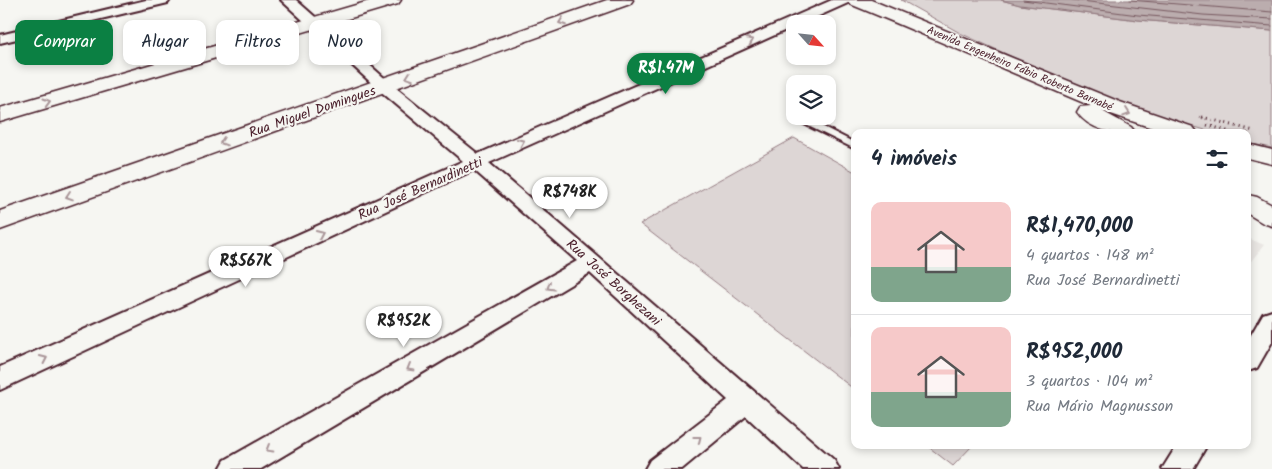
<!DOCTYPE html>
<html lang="pt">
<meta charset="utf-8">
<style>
:root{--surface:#fff;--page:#f2f2f3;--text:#1f2937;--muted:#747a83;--line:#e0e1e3;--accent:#0b8043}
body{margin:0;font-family:Kalam,sans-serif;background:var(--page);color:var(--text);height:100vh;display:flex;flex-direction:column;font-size:19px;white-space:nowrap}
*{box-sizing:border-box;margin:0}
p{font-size:16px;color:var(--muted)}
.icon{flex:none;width:28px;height:28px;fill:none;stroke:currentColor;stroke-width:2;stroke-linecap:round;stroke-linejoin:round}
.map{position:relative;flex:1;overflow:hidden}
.sheet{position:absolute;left:851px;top:129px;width:400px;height:320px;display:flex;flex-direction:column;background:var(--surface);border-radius:10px;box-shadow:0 2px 8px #0003}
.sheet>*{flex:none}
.guide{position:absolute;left:15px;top:20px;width:475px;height:45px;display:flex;gap:10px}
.needle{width:32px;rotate:117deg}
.buttons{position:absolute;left:786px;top:15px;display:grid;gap:10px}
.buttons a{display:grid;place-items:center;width:50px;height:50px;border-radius:10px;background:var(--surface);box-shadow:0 2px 8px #0003;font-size:25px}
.price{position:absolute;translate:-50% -42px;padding:0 11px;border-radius:18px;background:#fff;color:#222;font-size:16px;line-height:32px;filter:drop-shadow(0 1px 2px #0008)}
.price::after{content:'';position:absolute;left:50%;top:30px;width:15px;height:11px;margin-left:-8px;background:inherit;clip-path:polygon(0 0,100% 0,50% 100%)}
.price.active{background:var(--accent);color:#fff}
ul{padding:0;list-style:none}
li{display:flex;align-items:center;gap:15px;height:125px;padding:0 20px}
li+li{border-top:1px solid var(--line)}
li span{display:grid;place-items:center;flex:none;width:140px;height:100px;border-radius:10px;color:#555}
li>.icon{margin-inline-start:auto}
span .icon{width:60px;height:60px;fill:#fffc;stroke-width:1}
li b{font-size:21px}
h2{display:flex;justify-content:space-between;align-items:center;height:60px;padding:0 20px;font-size:21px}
.pill{padding:0 18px;border-radius:10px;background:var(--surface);box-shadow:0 2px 8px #0003;font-size:18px;line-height:45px}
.pill.active{background:var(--accent);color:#fff}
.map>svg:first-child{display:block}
</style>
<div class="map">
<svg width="1272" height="469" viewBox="0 0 1272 469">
<rect width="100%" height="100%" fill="#f6f6f2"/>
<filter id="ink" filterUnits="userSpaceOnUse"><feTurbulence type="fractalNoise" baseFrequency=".02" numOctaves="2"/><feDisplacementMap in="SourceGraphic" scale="10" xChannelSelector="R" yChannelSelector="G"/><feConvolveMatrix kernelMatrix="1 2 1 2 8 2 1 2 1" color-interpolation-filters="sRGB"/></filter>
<g filter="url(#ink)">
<!-- built -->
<path fill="#e9e6e3" d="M1248 238 1264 245 1248 265Z"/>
<!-- green -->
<g fill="#ddd6d5" stroke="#947a80">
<path d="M901 0H1001L1020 5 1138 20 1272 31V148L1248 143V132H1212L1164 118 1085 90 960 33Z"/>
<path d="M794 138 855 172V390L640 224Z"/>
<path d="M926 445H973L953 466Z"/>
</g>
<!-- water -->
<path fill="#bbadae" stroke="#8e747a" d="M1001 0H1272V31L1138 20 1020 5Z"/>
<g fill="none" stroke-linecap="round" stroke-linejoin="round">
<!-- shore -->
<g stroke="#77585f" stroke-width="1">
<path d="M1023 0 1138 15 1272 26"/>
<path d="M1072 0 1203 15 1272 19"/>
<path d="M1130 0 1272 12"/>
</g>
<defs>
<path id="lane" d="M798 117H804L855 143V149L798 121Z"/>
<g id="street">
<path d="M146 0H170L168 3 0 43V35Z"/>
<path d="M281 0H296L390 83 478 154 832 0H850L848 3 801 24H795V26L489 163 834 460 839 469H803L746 416 682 469H645L650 460 728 400 590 273 261 469H220L225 460 577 261 474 170 0 390V367L463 161 378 89Z"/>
<path d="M1272 311V342L1257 368 1248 371V340L1263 314Z"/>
<path d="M1177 445H1207L1193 469H1162Z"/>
</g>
<g id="secondary">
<path d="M373 0H401L398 4 0 122V108Z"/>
<path d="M607 0H633L630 4 0 230V211Z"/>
</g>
<g id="primary">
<path d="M847 0H871L1120 102 1193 127 1197 132H1164L1102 111 1131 127 1135 132C1115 135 1089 130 1077 112L1080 107 1091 106C1010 72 931 37 850 4Z"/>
<path d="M1248 144 1272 150V164L1248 158Z"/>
<path d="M1248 195 1257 197 1272 205V226L1263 223 1248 214Z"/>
</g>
</defs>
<!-- lane casing -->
<use href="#lane" stroke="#4a1f2b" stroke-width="4"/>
<!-- street casing -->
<use href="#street" stroke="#4a1f2b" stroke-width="4"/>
<!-- secondary casing -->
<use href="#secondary" stroke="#4a1f2b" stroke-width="3"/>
<!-- primary casing -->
<use href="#primary" stroke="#4a1f2b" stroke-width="3"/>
<!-- path-far1 -->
<path stroke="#4a1f2b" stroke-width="2.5" stroke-dasharray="0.5 2.5" stroke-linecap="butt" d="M1200 117 1206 119"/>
<!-- path -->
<g stroke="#4a1f2b" stroke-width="3" stroke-dasharray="1 4" stroke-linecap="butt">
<path d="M1202 117 1254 131"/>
<path d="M1207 125 1231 132"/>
</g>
<!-- lane -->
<use href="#lane" fill="#f6f6f2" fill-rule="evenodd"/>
<!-- street -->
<use href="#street" fill="#f6f6f2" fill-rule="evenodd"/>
<!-- secondary -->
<use href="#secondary" fill="#f6f6f2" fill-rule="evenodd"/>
<!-- primary -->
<use href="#primary" fill="#f6f6f2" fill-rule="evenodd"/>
</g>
<!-- one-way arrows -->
<defs><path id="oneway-chevron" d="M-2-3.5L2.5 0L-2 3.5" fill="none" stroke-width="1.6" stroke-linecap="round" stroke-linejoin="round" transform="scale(1.25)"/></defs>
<g stroke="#a99598">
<use href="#oneway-chevron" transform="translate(562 22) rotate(160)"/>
<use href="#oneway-chevron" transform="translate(750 41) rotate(-24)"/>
<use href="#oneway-chevron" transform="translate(409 77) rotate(160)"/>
<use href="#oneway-chevron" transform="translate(47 102) rotate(-16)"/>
<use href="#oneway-chevron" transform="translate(1127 113) rotate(19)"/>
<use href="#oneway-chevron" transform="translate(223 142) rotate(161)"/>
<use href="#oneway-chevron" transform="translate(521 142) rotate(-24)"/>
<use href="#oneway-chevron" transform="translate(69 196) rotate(161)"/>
<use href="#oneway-chevron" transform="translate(320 234) rotate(-25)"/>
<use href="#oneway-chevron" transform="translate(550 287) rotate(150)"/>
<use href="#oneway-chevron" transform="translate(44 359) rotate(-25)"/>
<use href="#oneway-chevron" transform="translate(410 368) rotate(150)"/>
<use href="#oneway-chevron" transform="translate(698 439) rotate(-38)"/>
<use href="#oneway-chevron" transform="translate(269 449) rotate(150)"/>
</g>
</g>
<g text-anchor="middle" stroke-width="4.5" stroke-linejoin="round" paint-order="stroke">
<!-- far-street labels -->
<g font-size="11" fill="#4a1f2b" stroke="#f6f6f2">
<text transform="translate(1020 68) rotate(23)" y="4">Avenida Engenheiro Fábio Roberto Barnabé</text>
</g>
<!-- street labels -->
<g font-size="14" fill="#4a1f2b" stroke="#f6f6f2">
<text transform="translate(312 111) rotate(-19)" y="5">Rua Miguel Domingues</text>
<text transform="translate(420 188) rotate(-24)" y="5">Rua José Bernardinetti</text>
<text transform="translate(614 282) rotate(42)" y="5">Rua José Borghezani</text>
</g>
</g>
</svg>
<div class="buttons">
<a><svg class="needle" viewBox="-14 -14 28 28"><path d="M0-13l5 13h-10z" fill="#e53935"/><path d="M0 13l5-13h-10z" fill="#747a83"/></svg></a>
<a><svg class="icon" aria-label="layers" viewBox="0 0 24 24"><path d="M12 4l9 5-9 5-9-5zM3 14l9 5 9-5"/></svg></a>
</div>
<b class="price active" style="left:666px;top:95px">R$1.47M</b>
<b class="price" style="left:570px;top:219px">R$748K</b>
<b class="price" style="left:246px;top:288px">R$567K</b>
<b class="price" style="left:404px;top:348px">R$952K</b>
<div class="guide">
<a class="pill active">Comprar</a>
<a class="pill">Alugar</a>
<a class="pill">Filtros</a>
<a class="pill">Novo</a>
</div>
<section class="sheet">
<h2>4 imóveis<svg class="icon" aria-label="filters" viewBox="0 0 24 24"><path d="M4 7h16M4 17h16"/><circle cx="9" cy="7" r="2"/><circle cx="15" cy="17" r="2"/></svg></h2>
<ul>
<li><span style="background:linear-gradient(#f6c9c9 65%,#7fa58c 0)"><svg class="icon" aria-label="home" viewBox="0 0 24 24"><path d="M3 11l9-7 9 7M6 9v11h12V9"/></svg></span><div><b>R$1,470,000</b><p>4 quartos · 148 m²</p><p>Rua José Bernardinetti</p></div></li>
<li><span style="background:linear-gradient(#f6c9c9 65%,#7fa58c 0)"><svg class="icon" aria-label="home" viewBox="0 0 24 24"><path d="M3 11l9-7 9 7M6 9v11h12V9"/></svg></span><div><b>R$952,000</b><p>3 quartos · 104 m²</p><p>Rua Mário Magnusson</p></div></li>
</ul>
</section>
</div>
